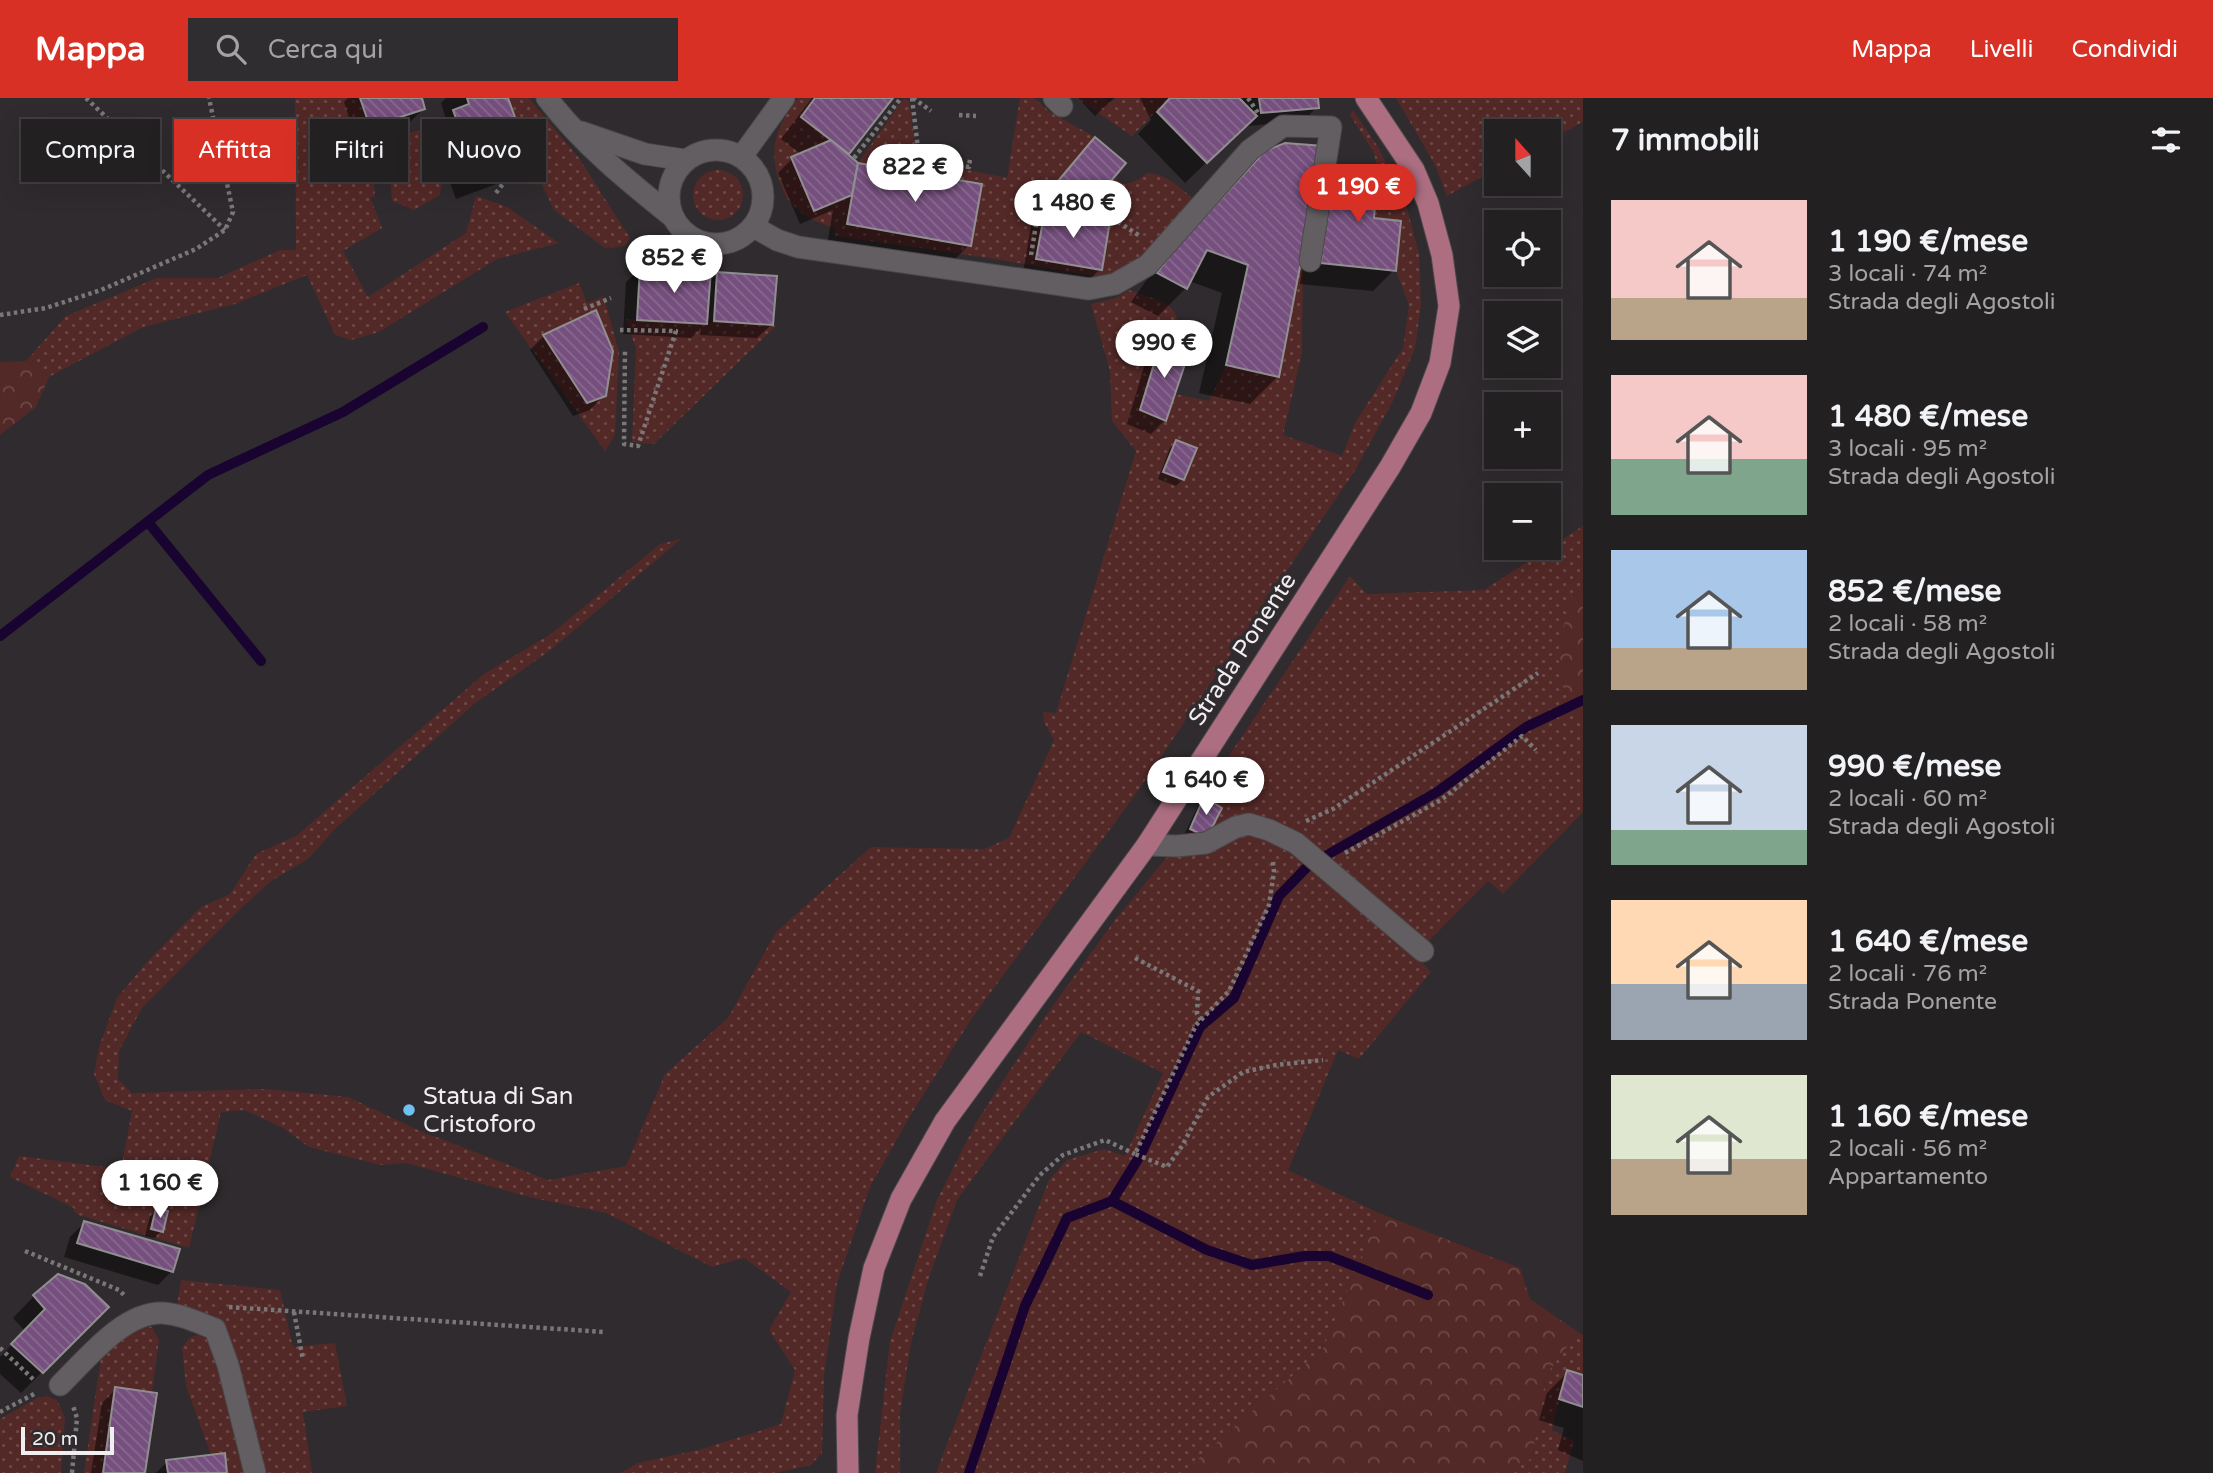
<!DOCTYPE html>
<html lang="it">
<meta charset="utf-8">
<style>
:root{--surface:#232022;--page:#2f2d2f;--text:#f1f3f6;--muted:#a3a3a5;--line:#403e40;--accent:#d93025}
body{margin:0;font-family:"Varela Round",sans-serif;background:var(--page);color:var(--text);height:100vh;display:flex;flex-direction:column;font-size:26px;white-space:nowrap}
*{box-sizing:border-box;margin:0}
p{font-size:23px;color:var(--muted)}
.icon{flex:none;width:38px;height:38px;fill:none;stroke:currentColor;stroke-width:2;stroke-linecap:round;stroke-linejoin:round}
.map{position:relative;flex:1;overflow:hidden}
.details{display:flex;flex-direction:column;background:var(--surface);width:630px}
.details>*{flex:none}
.hud{position:absolute;left:21px;top:21px;width:665px;height:63px;display:flex;gap:14px}
.needle{width:46px;rotate:339deg}
.buttons{position:absolute;left:1484px;top:21px;display:grid;gap:14px}
.buttons a{display:grid;place-items:center;width:77px;height:77px;border-radius:0px;background:var(--surface);box-shadow:0 7px 28px #0002,0 0 0 2px var(--line);font-size:35px}
.scale{position:absolute;left:21px;bottom:18px;width:93px;box-sizing:border-box;padding-left:7px;border:4px solid #f0eeef;border-top:0;font-size:19px;line-height:24px;white-space:nowrap;color:#f0eeef;-webkit-text-stroke:5px #2f2b2e;paint-order:stroke}
.price{position:absolute;translate:-50% -60px;padding:0 16px;border-radius:24px;background:#fff;color:#222;font-size:23px;line-height:46px;filter:drop-shadow(0 2px 4px #0008)}
.price::after{content:'';position:absolute;left:50%;top:42px;width:21px;height:16px;margin-left:-10px;background:inherit;clip-path:polygon(0 0,100% 0,50% 100%)}
.price.active{background:var(--accent);color:#fff}
ul{padding:0;list-style:none}
li{display:flex;align-items:center;gap:21px;height:175px;padding:0 28px}
li span{display:grid;place-items:center;flex:none;width:196px;height:140px;border-radius:0px;color:#555}
li>.icon{margin-inline-start:auto}
span .icon{width:84px;height:84px;fill:#fffc;stroke-width:1}
li b{font-size:30px}
h2{display:flex;justify-content:space-between;align-items:center;height:84px;padding:0 28px;font-size:30px}
.pill{padding:0 24px;border-radius:0px;background:var(--surface);box-shadow:0 7px 28px #0002,0 0 0 2px var(--line);font-size:24px;line-height:63px}
.pill.active{background:var(--accent);color:#fff}
header{display:flex;align-items:center;gap:42px;box-sizing:border-box;height:98px;padding:0 35px;background:var(--accent);color:#fff}
header strong{font-size:33px}
nav{display:flex;gap:38px;margin-inline-start:auto;font-size:24px}
.search{width:490px;height:63px;background:var(--page);display:flex;align-items:center;gap:18px;box-sizing:border-box;padding:0 24px;border-radius:0px;color:var(--muted);font-size:26px}
main{display:flex;flex:1;min-height:0}
.map>svg:first-child{display:block}
</style>
<header>
<strong>Mappa</strong>
<div class="search"><svg class="icon" aria-label="search" viewBox="0 0 24 24"><circle cx="10" cy="10" r="6"/><path d="M15 15l6 6"/></svg>Cerca qui</div>
<nav><a>Mappa</a><a>Livelli</a><a>Condividi</a></nav>
</header>
<main>
<div class="map">
<svg width="1583" height="1375" viewBox="0 0 1583 1375">
<defs>
<pattern id="green-dots" width="8" height="8" patternUnits="userSpaceOnUse" patternTransform="scale(1.75)"><rect width="8" height="8" fill="#532927"/><path d="M2 2h.1M6 6h.1" fill="none" stroke="#6c4847" stroke-width="1.8" stroke-linecap="round"/></pattern>
<pattern id="forest-crowns" width="20" height="18" patternUnits="userSpaceOnUse" patternTransform="scale(1.75)"><rect width="20" height="18" fill="#532927"/><path d="M2 6a3 3 0 1 1 6 0M12 15a3 3 0 1 1 6 0" fill="none" stroke="#6c4847"/></pattern>
<pattern id="building-back-hatch" width="6" height="6" patternUnits="userSpaceOnUse" patternTransform="scale(1.75)"><rect width="6" height="6" fill="#754f7d"/><path d="M-1 5l2 2M0 0l6 6M5-1l2 2" fill="none" stroke="#896990"/></pattern>
</defs>
<rect width="100%" height="100%" fill="#2f2b2e"/>
<!-- green -->
<g fill="url(#green-dots)" fill-rule="evenodd">
<path d="M295 0H360L370 29 375 99H370L382 130 343 153 368 199 466 135 476 98 507 109 559 145 497 161 379 234 351 242 335 237 307 177 235 206 143 229 49 279 26 263 66 218 157 180H218L280 152H296Z"/>
<path d="M508 0H529L579 60 630 140 625 148 605 150 554 112 530 61Z"/>
<path d="M798 0H815L801 19 831 42 791 60 814 113 852 97 982 86 858 65 904 0 909 3 917 61 919 62 1007 80 1020 0H1034L1051 15 1095 39 1059 82 1113 80 1126 86 1138 82 1147 75C1167 76 1180 90 1195 102L1140 162 1125 172 1101 179 989 160 835 138V130C821 125 806 121 796 110 789 104 784 96 781 87 767 53 776 28 798 0ZM1045 112 1110 123 1102 172 1037 161Z"/>
<path d="M1076 0H1105L1110 5 1116 0H1170L1132 38Z"/>
<path d="M1396 0H1583V24L1549 42V33H1496V71L1447 98 1434 65Z"/>
<path d="M1353 12 1380 52 1407 110 1419 156 1421 207 1415 250 1394 301 1356 371 1135 697 972 920 910 1018 870 1089 837 1185 824 1278 822 1355 811 1367 776 1375H620L638 1365 702 1351 781 1326 795 1272 769 1232 791 1194 744 1160 712 1169 606 1115 533 1100 406 1065 380 1067 309 1049 283 1030 244 1012 221 1014 189 1150 79 1117 74 1114V1110L10 1079 19 1058 121 1071 132 1013 105 1002 94 976 99 949 117 900 146 865 201 809 230 796 256 756 296 738 484 576 551 536 660 446 681 441 552 551 474 606 335 731 308 761 271 783 237 814 142 910 119 953 118 981 132 995 266 991 348 999 418 1032 548 1082 626 1068 665 976 728 920 776 834 871 749 984 751 1009 740 1054 642 1044 624 1043 614 1056 615 1136 353 1112 323 1110 273 1091 206 1116 200 1129 192C1168 206 1180 202 1180 248L1161 244 1141 311 1166 323 1175 296 1209 303 1226 267 1279 279 1301 162H1303L1302 255 1283 337 1342 358 1355 325 1403 250 1409 207 1396 173 1401 123 1374 120 1378 74 1374 55 1350 17Z"/>
<path d="M432 28 443 67 440 97 414 112 392 103 387 42Z"/>
<circle cx="718" cy="97" r="25"/>
<path d="M579 185 587 205 604 199 619 254 615 337 605 353 505 214Z"/>
<path d="M626 221 707 226 714 223 776 228 654 346 632 344 636 251Z"/>
<path d="M1583 428V492L1571 499 1573 613 1583 615V714L1503 796 1488 783 1415 857 1431 874 1359 961 1338 952 1288 1072 1379 1115 1323 1251 1182 1375H936L1049 1082 1067 1062 1104 1051 1125 1058 1163 975 1081 934 957 1102 928 1182 911 1245 900 1316V1375H875L890 1243 937 1102 977 1023 1049 913 1115 822 1190 731 1207 738 1222 710 1204 699 1214 680 1350 478 1367 496 1484 492Z"/>
<path d="M181 1182 280 1192 293 1249 335 1245 347 1308 303 1314 312 1375H264L222 1228 212 1217 177 1207Z"/>
<path d="M142 1227 152 1229 159 1242 152 1294 115 1289 103 1375H84L101 1260 118 1240Z"/>
<path d="M1578 1234 1583 1237V1277L1567 1272 1552 1332 1574 1343 1565 1375H1507L1532 1360 1546 1277Z"/>
<path d="M196 1237H206L210 1244 250 1375H227L225 1355 211 1357 186 1288 182 1250 189 1240Z"/>
<path d="M47 1298 57 1302 65 1320 61 1375H0V1321L37 1300Z"/>
</g>
<!-- forest -->
<g fill="url(#forest-crowns)">
<path d="M26 263 49 279 36 309 0 337V264Z"/>
<path d="M1583 492V615L1573 613 1560 581 1559 547 1571 499Z"/>
<path d="M1379 1115 1520 1170 1530 1201 1578 1234 1546 1277 1532 1360 1507 1375H1182L1323 1251Z"/>
</g>
<!-- shadow -->
<g fill="#0007">
<path d="M348 0H420L423 11 409 25 356 42 344 4Z"/>
<path d="M446 0H506L528 61 507 82 456 101 432 35 446 21 441 5Z"/>
<path d="M812 0H891L846 57 858 66 980 88 969 147 948 168 827 147 833 112 800 126 778 75 792 61 802 57 781 41Z"/>
<path d="M1078 0H1114L1095 18Z"/>
<path d="M1140 0H1236L1244 8 1243 0H1316L1317 9 1303 23 1248 28 1247 25 1185 85 1138 36 1151 22Z"/>
<path d="M1095 42 1089 106 1076 119 1100 171 1086 185 1023 175 1031 128 1045 114 1072 118 1046 97Z"/>
<path d="M1238 83 1372 121 1394 172 1373 193 1300 186 1304 155H1301L1277 279 1250 306 1199 295 1222 195 1189 183 1186 190 1158 218 1131 204 1148 180Z"/>
<path d="M641 170 708 185 717 176 772 226 757 240 700 237 701 230 691 240 623 236 626 184Z"/>
<path d="M544 238 604 297 590 312 573 318 530 252Z"/>
<path d="M1161 245 1165 322 1151 336 1127 326 1147 259Z"/>
<path d="M1176 344 1183 381 1176 388 1158 381 1170 350Z"/>
<path d="M1204 701 1206 738 1184 737 1198 708Z"/>
<path d="M156 1112 161 1133 155 1140 145 1138 150 1118Z"/>
<path d="M84 1125 172 1173 158 1187 64 1159 70 1139Z"/>
<path d="M34 1198 107 1209 21 1295 0 1276V1259L25 1233 13 1220Z"/>
<path d="M1568 1274 1583 1279V1363L1558 1352 1564 1330 1539 1322 1547 1295Z"/>
<path d="M116 1291 144 1375H91L102 1305Z"/>
<path d="M167 1364 226 1375H156Z"/>
</g>
<g fill="none" stroke-linecap="round" stroke-linejoin="round">
<!-- stream -->
<g stroke="#190431" stroke-width="10">
<path d="M148 424 261 563"/>
<path d="M0 538 208 377 343 314 483 229"/>
<path d="M1327 757 1437 694 1526 629 1583 602"/>
<path d="M1142 1054 1200 929 1234 900 1279 798 1308 768"/>
<path d="M1112 1103 1138 1061"/>
<path d="M969 1375 1025 1208 1067 1120 1112 1103 1207 1152 1252 1167 1305 1158H1329L1428 1197"/>
</g>
</g>
<!-- building -->
<g fill="url(#building-back-hatch)" stroke="#918e91" stroke-width="2">
<path d="M360 0H422L425 11 370 29Z"/>
<path d="M467 0H508L530 61 478 81 453 12 469 6Z"/>
<path d="M815 0H893L849 56 801 19Z"/>
<path d="M1170 0H1239L1257 18 1207 65 1157 14Z"/>
<path d="M1259 0H1318L1319 10 1261 15Z"/>
<path d="M1095 39 1126 65 1090 108 1059 82Z"/>
<path d="M831 42 858 65 852 97 814 113 791 59Z"/>
<path d="M1285 45 1323 48 1279 279 1226 267 1248 167 1207 152 1187 191 1157 175 1176 150 1265 53Z"/>
<path d="M858 65 982 86 971 148 847 126Z"/>
<path d="M1331 69 1378 74 1374 120 1401 123 1396 173 1321 165Z"/>
<path d="M1045 112 1110 123 1102 172 1036 161Z"/>
<path d="M640 168 711 172 707 226 637 222Z"/>
<path d="M717 174 777 178 773 227 714 223Z"/>
<path d="M596 212 613 253 606 298 587 305 543 237Z"/>
<path d="M1161 243 1190 251 1166 323 1140 312Z"/>
<path d="M1176 342 1197 350 1184 382 1163 374Z"/>
<path d="M1204 699 1222 710 1207 739 1190 731Z"/>
<path d="M156 1110 168 1113 163 1134 151 1131Z"/>
<path d="M84 1123 180 1151 173 1174 77 1145Z"/>
<path d="M58 1176 85 1186 109 1209 43 1275 11 1246 45 1211 33 1197Z"/>
<path d="M1567 1272 1583 1277V1309L1559 1301Z"/>
<path d="M115 1289 157 1295 145 1375H103Z"/>
<path d="M225 1355 227 1375H168L166 1362Z"/>
</g>
<g fill="none" stroke-linecap="round" stroke-linejoin="round">
<defs>
<g id="minor">
<path d="M547 0C582 46 629 84 674 120"/>
<path d="M1054 0 1062 8"/>
<path d="M581 34 645 56 685 62"/>
<circle cx="716" cy="99" r="47"/>
<path d="M742 58 784 0"/>
<path d="M754 129 777 142 798 149 1089 191 1115 186 1148 167 1250 52 1283 28 1331 29 1310 163"/>
<path d="M1147 747 1177 748 1206 745 1236 729 1249 726 1269 732 1296 745 1423 853"/>
<path d="M60 1287C86 1262 123 1214 162 1215 181 1216 197 1224 215 1231L228 1267 255 1375"/>
</g>
<path id="major" d="M848 1375 847 1317 859 1240 874 1170 901 1101 945 1023 1147 747 1390 369 1421 315 1440 265 1449 208 1442 157 1428 105 1414 72 1366 0"/>
</defs>
<!-- minor casing -->
<use href="#minor" stroke="#4b484a" stroke-width="23"/>
<!-- major casing -->
<use href="#major" stroke="#4b484a" stroke-width="23"/>
<!-- path -->
<g stroke="#7a7779" stroke-width="4.5" stroke-dasharray="3.5 3.5" stroke-linecap="butt">
<path d="M86 0 225 132"/>
<path d="M912 0 919 59 922 61"/>
<path d="M913 0 931 13"/>
<path d="M1248 0 1258 15"/>
<path d="M959 17 976 18"/>
<path d="M854 60 901 0"/>
<path d="M945 65 969 69 970 61"/>
<path d="M496 95 509 78"/>
<path d="M1112 120 1140 138"/>
<path d="M651 147 701 156 702 160"/>
<path d="M1031 157 1039 109"/>
<path d="M584 211 611 200"/>
<path d="M0 217 46 210 101 192 196 151 225 132 233 114 209 0"/>
<path d="M620 232 676 233 638 348 624 346 625 251"/>
<path d="M1306 723 1333 711 1538 575"/>
<path d="M1345 755 1441 702 1522 638 1536 652"/>
<path d="M1273 764 1274 774 1269 807 1229 893 1196 927 1135 1056 1167 1069 1182 1048 1208 999 1243 974 1276 967 1323 962"/>
<path d="M1135 860 1198 893 1197 916 1201 922"/>
<path d="M25 1153 119 1192 125 1198"/>
<path d="M980 1178 993 1139 1040 1077 1063 1057 1105 1042 1135 1056"/>
<path d="M229 1209 604 1234"/>
<path d="M294 1214 303 1262"/>
<path d="M0 1250 34 1282"/>
<path d="M0 1314 36 1295"/>
<path d="M72 1375 77 1320 73 1308"/>
</g>
<!-- minor -->
<use href="#minor" stroke="#625e61" stroke-width="21"/>
<!-- major -->
<use href="#major" stroke="#ac6e80" stroke-width="21"/>
</g>
<!-- markers -->
<circle fill="#6ec2f3" stroke="#2f2b2e" stroke-width="2.5" cx="409" cy="1012" r="7"/>
<g text-anchor="middle" stroke-width="7" stroke-linejoin="round" paint-order="stroke">
<!-- street labels -->
<g font-size="24" fill="#f0eeef" stroke="#2f2b2e">
<text transform="translate(1242 551) rotate(-57)" y="8">Strada Ponente</text>
</g>
<!-- poi labels -->
<g font-size="24" fill="#f0eeef" stroke="#2f2b2e" text-anchor="start">
<text x="423" y="1006">Statua di San<tspan x="423" dy="28">Cristoforo</tspan></text>
</g>
</g>
</svg>
<div class="buttons">
<a><svg class="needle" viewBox="-14 -14 28 28"><path d="M0-13l5 13h-10z" fill="#e53935"/><path d="M0 13l5-13h-10z" fill="#a3a3a5"/></svg></a>
<a><svg class="icon" aria-label="locate" viewBox="0 0 24 24"><circle cx="12" cy="12" r="6"/><path d="M12 2v4M12 18v4M2 12h4M18 12h4"/></svg></a>
<a><svg class="icon" aria-label="layers" viewBox="0 0 24 24"><path d="M12 4l9 5-9 5-9-5zM3 14l9 5 9-5"/></svg></a>
<a>+</a>
<a>−</a>
</div>
<div class="scale">20 m</div>
<b class="price" style="left:915px;top:106px">822 €</b>
<b class="price active" style="left:1358px;top:126px">1 190 €</b>
<b class="price" style="left:1073px;top:142px">1 480 €</b>
<b class="price" style="left:674px;top:197px">852 €</b>
<b class="price" style="left:1164px;top:282px">990 €</b>
<b class="price" style="left:1206px;top:719px">1 640 €</b>
<b class="price" style="left:160px;top:1122px">1 160 €</b>
<div class="hud">
<a class="pill">Compra</a>
<a class="pill active">Affitta</a>
<a class="pill">Filtri</a>
<a class="pill">Nuovo</a>
</div>
</div>
<section class="details">
<h2>7 immobili<svg class="icon" aria-label="filters" viewBox="0 0 24 24"><path d="M4 7h16M4 17h16"/><circle cx="9" cy="7" r="2"/><circle cx="15" cy="17" r="2"/></svg></h2>
<ul>
<li><span style="background:linear-gradient(#f6c9c9 70%,#b9a48a 0)"><svg class="icon" aria-label="home" viewBox="0 0 24 24"><path d="M3 11l9-7 9 7M6 9v11h12V9"/></svg></span><div><b>1 190 €/mese</b><p>3 locali · 74 m²</p><p>Strada degli Agostoli</p></div></li>
<li><span style="background:linear-gradient(#f6c9c9 60%,#7fa58c 0)"><svg class="icon" aria-label="home" viewBox="0 0 24 24"><path d="M3 11l9-7 9 7M6 9v11h12V9"/></svg></span><div><b>1 480 €/mese</b><p>3 locali · 95 m²</p><p>Strada degli Agostoli</p></div></li>
<li><span style="background:linear-gradient(#a9c7e8 70%,#b9a48a 0)"><svg class="icon" aria-label="home" viewBox="0 0 24 24"><path d="M3 11l9-7 9 7M6 9v11h12V9"/></svg></span><div><b>852 €/mese</b><p>2 locali · 58 m²</p><p>Strada degli Agostoli</p></div></li>
<li><span style="background:linear-gradient(#c9d6e8 75%,#7fa58c 0)"><svg class="icon" aria-label="home" viewBox="0 0 24 24"><path d="M3 11l9-7 9 7M6 9v11h12V9"/></svg></span><div><b>990 €/mese</b><p>2 locali · 60 m²</p><p>Strada degli Agostoli</p></div></li>
<li><span style="background:linear-gradient(#ffd9b3 60%,#9aa5b1 0)"><svg class="icon" aria-label="home" viewBox="0 0 24 24"><path d="M3 11l9-7 9 7M6 9v11h12V9"/></svg></span><div><b>1 640 €/mese</b><p>2 locali · 76 m²</p><p>Strada Ponente</p></div></li>
<li><span style="background:linear-gradient(#dfe7d0 60%,#b9a48a 0)"><svg class="icon" aria-label="home" viewBox="0 0 24 24"><path d="M3 11l9-7 9 7M6 9v11h12V9"/></svg></span><div><b>1 160 €/mese</b><p>2 locali · 56 m²</p><p>Appartamento</p></div></li>
</ul>
</section>
</main>
